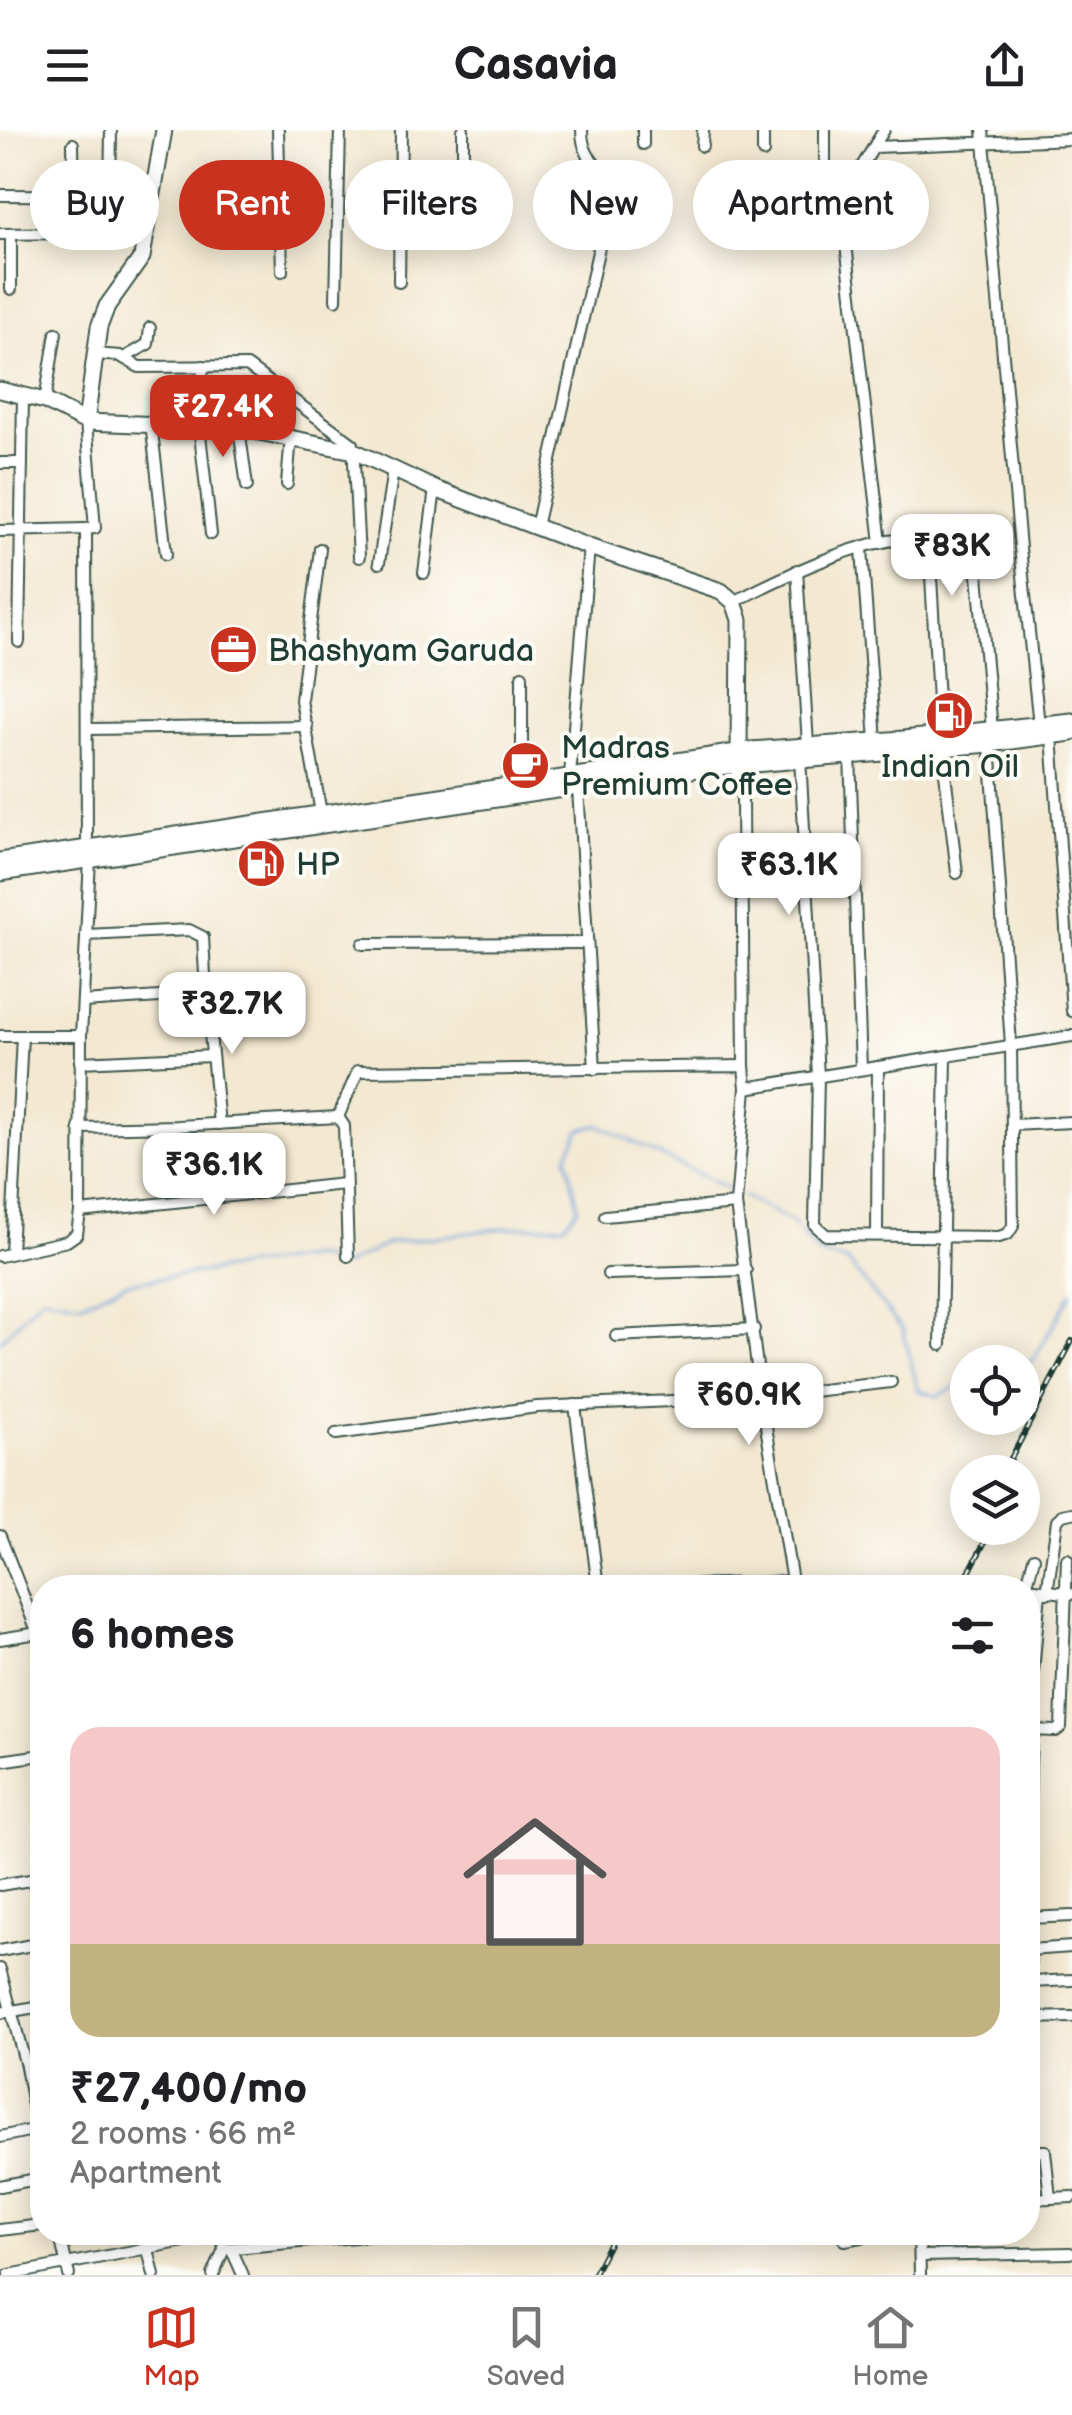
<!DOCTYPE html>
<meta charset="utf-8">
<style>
:root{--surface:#fff;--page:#f6f6f6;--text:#202124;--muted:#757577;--line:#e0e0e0;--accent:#c8321e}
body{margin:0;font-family:"Balsamiq Sans",sans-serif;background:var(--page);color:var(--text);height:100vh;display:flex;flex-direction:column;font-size:38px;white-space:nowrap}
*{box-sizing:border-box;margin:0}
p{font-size:32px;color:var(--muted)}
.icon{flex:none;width:55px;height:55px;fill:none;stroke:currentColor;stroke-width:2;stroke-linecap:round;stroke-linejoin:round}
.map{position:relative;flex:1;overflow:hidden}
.drawer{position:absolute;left:30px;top:1445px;width:1010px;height:670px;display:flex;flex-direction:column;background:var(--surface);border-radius:40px;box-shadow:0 5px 25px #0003}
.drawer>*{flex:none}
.hud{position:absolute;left:30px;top:30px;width:1012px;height:90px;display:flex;gap:20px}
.controls{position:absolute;left:950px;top:1215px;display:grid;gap:20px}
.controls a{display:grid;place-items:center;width:90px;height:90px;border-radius:50%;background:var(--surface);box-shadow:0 5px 25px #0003;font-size:50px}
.price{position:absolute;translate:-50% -85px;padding:0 22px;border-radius:20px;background:#fff;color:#222;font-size:32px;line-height:65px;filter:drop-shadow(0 2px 5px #0008)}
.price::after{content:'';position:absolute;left:50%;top:60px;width:30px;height:22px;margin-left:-15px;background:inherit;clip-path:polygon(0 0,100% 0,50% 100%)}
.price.on{background:var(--accent);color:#fff}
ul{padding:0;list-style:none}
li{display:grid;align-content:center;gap:20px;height:530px;padding:0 40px}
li+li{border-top:2px solid var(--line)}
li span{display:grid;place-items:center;height:310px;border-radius:30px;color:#555}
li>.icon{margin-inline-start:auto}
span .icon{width:180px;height:180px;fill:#fffc;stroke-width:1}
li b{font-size:42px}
h2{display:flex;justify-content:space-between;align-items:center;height:120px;padding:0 40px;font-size:42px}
.pill{padding:0 35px;border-radius:45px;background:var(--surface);box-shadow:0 5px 25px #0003;font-size:35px;line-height:90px}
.pill.on{background:var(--accent);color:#fff}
header{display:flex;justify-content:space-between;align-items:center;height:130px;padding:0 40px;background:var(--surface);font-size:45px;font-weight:600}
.tab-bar{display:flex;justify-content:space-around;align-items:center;height:140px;border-top:2px solid var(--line);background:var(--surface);font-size:28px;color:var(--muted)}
.tab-bar a{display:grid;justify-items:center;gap:5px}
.tab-bar .on{color:var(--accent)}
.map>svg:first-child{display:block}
</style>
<header><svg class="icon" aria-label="menu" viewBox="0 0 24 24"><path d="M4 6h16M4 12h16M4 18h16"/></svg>Casavia<svg class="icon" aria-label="share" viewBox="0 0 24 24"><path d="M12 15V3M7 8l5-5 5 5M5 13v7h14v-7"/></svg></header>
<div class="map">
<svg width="1072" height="2145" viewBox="0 0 1072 2145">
<rect width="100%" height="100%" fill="#fdfcf7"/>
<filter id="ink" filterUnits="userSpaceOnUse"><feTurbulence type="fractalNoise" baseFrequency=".01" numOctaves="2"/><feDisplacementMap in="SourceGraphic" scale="20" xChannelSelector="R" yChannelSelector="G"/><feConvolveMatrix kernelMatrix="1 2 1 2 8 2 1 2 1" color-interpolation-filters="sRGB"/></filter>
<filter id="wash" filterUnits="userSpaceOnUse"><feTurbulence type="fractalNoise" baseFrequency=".0048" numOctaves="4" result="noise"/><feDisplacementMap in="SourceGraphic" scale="40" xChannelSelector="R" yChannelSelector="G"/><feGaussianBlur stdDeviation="2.25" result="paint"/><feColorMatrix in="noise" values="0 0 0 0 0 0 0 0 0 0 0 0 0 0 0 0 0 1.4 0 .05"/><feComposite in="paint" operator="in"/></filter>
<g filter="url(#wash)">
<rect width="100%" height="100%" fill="#f3e8d1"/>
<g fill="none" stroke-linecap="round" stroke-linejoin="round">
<!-- stream -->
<g stroke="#70a2db" stroke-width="2.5">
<path d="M743 1066 792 1092 818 1123 848 1132 903 1200 918 1260 937 1266 968 1252"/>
<path d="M0 1211 43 1166 81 1173 126 1153 315 1127 343 1136 389 1113 506 1098 564 1095 578 1078 567 1026 580 1000 599 995 731 1060"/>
<path d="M1022 1233 1033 1231 1072 1162"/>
</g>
</g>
</g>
<g filter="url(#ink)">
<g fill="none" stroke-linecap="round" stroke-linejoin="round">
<defs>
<g id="street">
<path d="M278 0 282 141"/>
<path d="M643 0V14"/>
<path d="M825 0V30"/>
<path d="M983 0 1020 418 1039 595"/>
<path d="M73 14 74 66"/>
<path d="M702 16 703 0"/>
<path d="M875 17 1072 9"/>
<path d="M763 22V0"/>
<path d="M463 35V0"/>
<path d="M0 65 153 66"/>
<path d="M110 68 111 0"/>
<path d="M0 104 148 102"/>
<path d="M11 104V159"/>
<path d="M399 152 401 0"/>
<path d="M336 170 340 0"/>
<path d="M95 224 120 226 139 237 247 236 353 314 359 427"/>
<path d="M124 228 148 214 150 198"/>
<path d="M203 236 199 295 211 404"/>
<path d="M179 256V294"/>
<path d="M45 271 56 203"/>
<path d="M151 292 166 424"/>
<path d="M239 298 247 356"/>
<path d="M0 333H22"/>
<path d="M287 354 291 306"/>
<path d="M536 397 611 64C611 37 582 37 582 0"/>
<path d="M86 399 95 398 86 292"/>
<path d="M0 401 86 399 87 719"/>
<path d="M975 412 992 600"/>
<path d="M881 413 842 80 844 66 884 0"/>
<path d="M320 419 301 570 321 683"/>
<path d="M862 419 876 611"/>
<path d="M379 433 393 340"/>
<path d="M797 440 808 615"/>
<path d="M424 443 435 359"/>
<path d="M734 472C768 454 897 388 929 417L930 429 940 606"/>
<path d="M19 512 23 266"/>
<path d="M522 546V653"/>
<path d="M89 599 307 596"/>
<path d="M1052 606 1072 881"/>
<path d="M942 618 957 743"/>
<path d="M850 624 861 939"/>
<path d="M800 628 818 946 815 1095 826 1105 999 1107 1008 1104 1013 1096 1011 915 990 614"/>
<path d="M734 634 742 665 744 936"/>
<path d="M570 646 589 417"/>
<path d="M578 658 595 939"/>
<path d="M363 814 586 813"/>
<path d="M206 864 219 994"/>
<path d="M83 872 206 864 203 807 189 800 86 805"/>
<path d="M0 906H81L80 1082 77 1104 67 1111 0 1126"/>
<path d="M81 906 90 729"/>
<path d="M80 932 212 926"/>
<path d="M746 958 1072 906"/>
<path d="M338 987 358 941 744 936 746 958 736 1074 761 1267 792 1451 630 1458"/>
<path d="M1012 995 1072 992"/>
<path d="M79 998 178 996 338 987 344 996 348 1126"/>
<path d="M80 1082 344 1054"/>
<path d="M605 1086 736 1074"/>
<path d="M877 1105 878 937"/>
<path d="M11 1123 22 906"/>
<path d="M608 1144 746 1140"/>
<path d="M616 1206 754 1199"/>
<path d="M941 1215 946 926"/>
<path d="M575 1275 598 1458"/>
<path d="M336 1304 537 1277 761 1267 891 1252"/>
<path d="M0 1406 42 1514"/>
<path d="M1002 1454 1024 1458"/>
<path d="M1026 1458 1034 1428"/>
<path d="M1028 1458 1071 1464"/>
<path d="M1047 1463 1057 1391 1062 1385 1072 1383"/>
<path d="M0 1509 38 1503"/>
<path d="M1028 1600 1056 1601 1061 1597 1067 1429"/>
<path d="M1028 1600 1040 1462"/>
<path d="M0 1631 42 1625"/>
<path d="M1028 1710 1031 1600"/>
<path d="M1028 1739 1030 1852 1072 1850"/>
<path d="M0 1755 42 1748"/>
<path d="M1028 1788 1072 1786"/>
<path d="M1028 1820 1072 1817"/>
<path d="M0 1821 42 1813"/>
<path d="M0 1839 26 1936 42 2027"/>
<path d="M0 1883 42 1876"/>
<path d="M1028 1888 1072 1887"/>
<path d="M26 1936 42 1933"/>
<path d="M0 2007 38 1999"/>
<path d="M1028 2021H1045L1050 2068"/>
<path d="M0 2056 42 2048"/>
<path d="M1028 2069 1072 2067"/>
<path d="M0 2100 42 2095"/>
<path d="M59 2102 69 2145"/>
<path d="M144 2102 154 2145"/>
<path d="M843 2102 845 2110 889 2102"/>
<path d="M919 2102 920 2145"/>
<path d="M231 2118 243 2145"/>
<path d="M224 2119 410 2102"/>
<path d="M921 2126 1070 2123"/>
<path d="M9 2145 221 2104"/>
<path d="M213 2145 224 2119 223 2113"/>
</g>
<g id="secondary">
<path d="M0 260 45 271 86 292 239 298 354 321 435 359 589 417 721 461 734 472 740 490 739 622"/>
<path d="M86 292 99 197 107 176 142 127 164 0"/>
</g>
<g id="primary">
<path d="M0 731 751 620 903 609 1072 591"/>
<path d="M0 743 705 638 990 614 1072 603"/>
</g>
</defs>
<!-- street casing -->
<use href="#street" stroke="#3f574c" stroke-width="14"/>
<!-- secondary casing -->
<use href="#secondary" stroke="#3f574c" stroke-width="19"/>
<!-- primary casing -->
<use href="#primary" stroke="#3f574c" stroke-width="19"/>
<!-- street -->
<use href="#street" stroke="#fff" stroke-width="10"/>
<!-- secondary -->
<use href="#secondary" stroke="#fff" stroke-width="15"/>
<!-- primary -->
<use href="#primary" stroke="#fff" stroke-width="15"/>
<defs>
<g id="rail">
<path d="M1004 1342 1072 1211"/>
<path d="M961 1458 992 1398"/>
<path d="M593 2145 615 2102"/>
</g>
</defs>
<!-- rail casing -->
<use href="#rail" stroke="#1f3d34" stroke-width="6"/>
<!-- rail -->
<use href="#rail" stroke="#fdfcf7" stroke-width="2.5" stroke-dasharray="8" stroke-linecap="butt"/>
</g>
</g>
<!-- icons -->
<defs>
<symbol id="office-disc" viewBox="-11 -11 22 22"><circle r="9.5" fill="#c8321e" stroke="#fdfcf7"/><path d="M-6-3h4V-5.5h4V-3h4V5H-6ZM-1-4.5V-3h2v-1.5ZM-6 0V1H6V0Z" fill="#fff"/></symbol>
<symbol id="fuel-disc" viewBox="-11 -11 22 22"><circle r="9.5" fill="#c8321e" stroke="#fdfcf7"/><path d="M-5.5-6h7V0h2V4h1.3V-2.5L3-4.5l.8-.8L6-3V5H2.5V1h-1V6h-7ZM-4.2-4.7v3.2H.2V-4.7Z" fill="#fff"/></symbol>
<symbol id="cafe-disc" viewBox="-11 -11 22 22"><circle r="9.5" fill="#c8321e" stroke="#fdfcf7"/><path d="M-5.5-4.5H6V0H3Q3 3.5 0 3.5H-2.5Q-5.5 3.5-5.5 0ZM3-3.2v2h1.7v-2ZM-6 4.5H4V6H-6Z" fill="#fff"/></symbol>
</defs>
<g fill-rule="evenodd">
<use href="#office-disc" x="206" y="492" width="55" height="55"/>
<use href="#fuel-disc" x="922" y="558" width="55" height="55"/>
<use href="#cafe-disc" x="498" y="608" width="55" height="55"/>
<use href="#fuel-disc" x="234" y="706" width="55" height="55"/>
</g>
<g text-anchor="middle" stroke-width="8" stroke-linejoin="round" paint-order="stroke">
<!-- poi labels -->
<g font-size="32" fill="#1f3d34" stroke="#fdfcf7" text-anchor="start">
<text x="268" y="531">Bhashyam Garuda</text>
<text x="561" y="628">Madras<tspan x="561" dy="37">Premium Coffee</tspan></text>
<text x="950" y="647" text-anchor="middle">Indian Oil</text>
<text x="296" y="745">HP</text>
</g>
</g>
</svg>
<div class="controls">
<a><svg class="icon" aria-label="locate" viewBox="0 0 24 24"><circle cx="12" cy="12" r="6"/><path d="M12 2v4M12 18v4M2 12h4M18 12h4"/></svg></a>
<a><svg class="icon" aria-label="layers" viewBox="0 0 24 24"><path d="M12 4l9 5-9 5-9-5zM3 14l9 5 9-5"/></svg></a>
</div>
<b class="price on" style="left:223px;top:330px">₹27.4K</b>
<b class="price" style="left:952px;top:469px">₹83K</b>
<b class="price" style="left:789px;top:788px">₹63.1K</b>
<b class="price" style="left:232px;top:927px">₹32.7K</b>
<b class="price" style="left:214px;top:1088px">₹36.1K</b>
<b class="price" style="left:749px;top:1318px">₹60.9K</b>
<div class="hud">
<a class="pill">Buy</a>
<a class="pill on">Rent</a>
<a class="pill">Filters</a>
<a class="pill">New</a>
<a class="pill">Apartment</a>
</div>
<section class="drawer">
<h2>6 homes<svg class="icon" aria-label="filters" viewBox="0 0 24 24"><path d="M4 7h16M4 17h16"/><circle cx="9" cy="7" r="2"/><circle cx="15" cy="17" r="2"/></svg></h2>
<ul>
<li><span style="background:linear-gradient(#f6c9c9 70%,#c2b280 0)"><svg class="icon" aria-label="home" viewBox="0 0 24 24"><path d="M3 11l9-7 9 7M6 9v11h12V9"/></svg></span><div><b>₹27,400/mo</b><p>2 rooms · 66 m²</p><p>Apartment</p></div></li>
</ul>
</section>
</div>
<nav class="tab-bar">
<a class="on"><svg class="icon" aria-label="map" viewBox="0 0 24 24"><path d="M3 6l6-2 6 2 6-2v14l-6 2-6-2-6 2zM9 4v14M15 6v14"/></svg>Map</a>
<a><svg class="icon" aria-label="saved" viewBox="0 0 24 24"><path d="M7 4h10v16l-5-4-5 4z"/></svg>Saved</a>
<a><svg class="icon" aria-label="home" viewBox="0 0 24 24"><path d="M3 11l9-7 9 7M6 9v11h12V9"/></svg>Home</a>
</nav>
